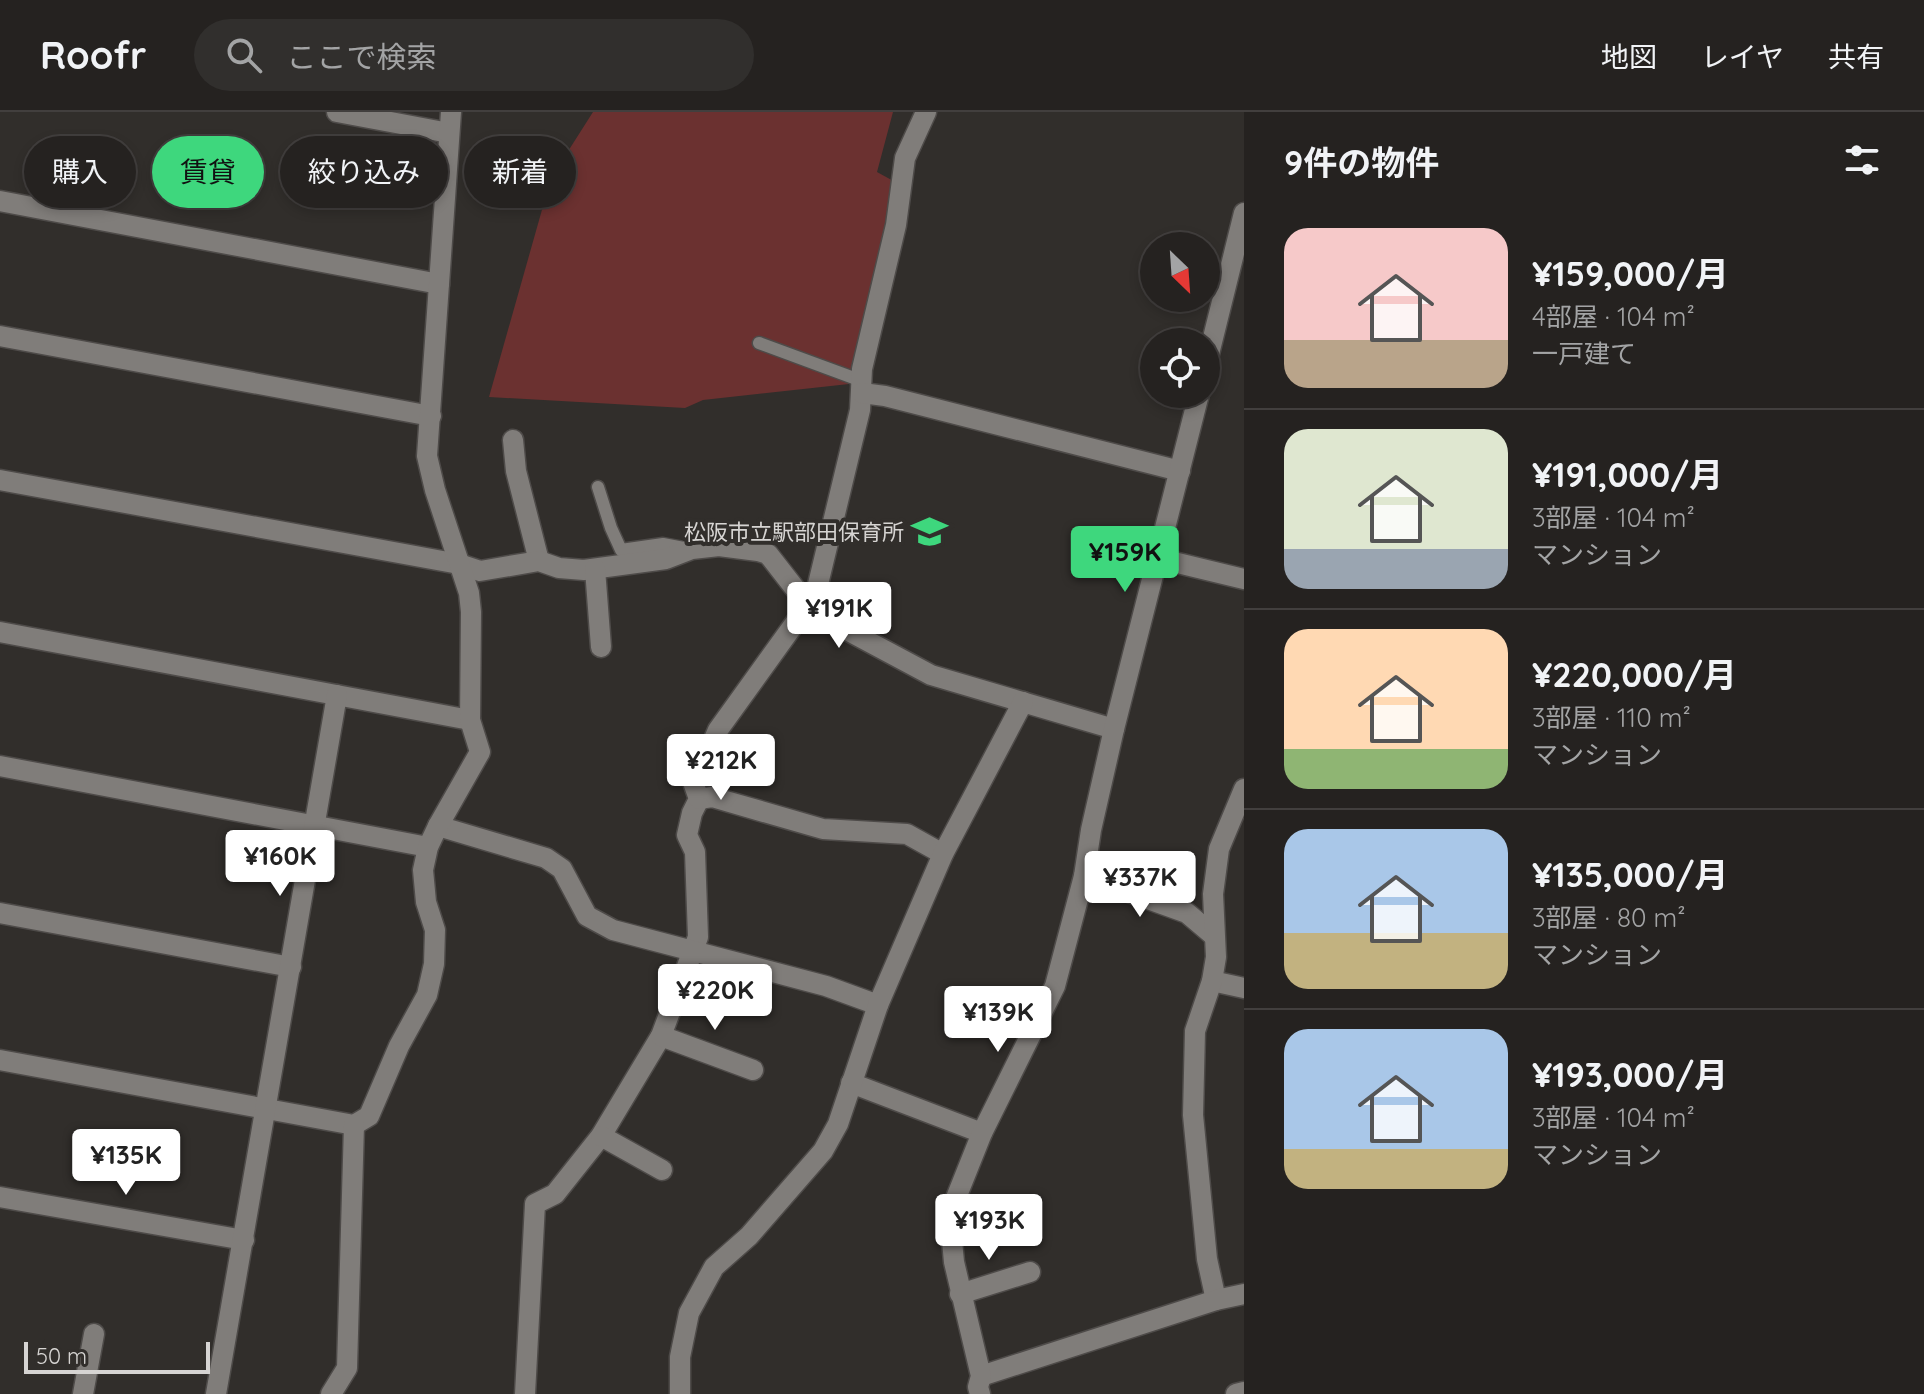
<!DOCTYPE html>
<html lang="ja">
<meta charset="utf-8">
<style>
:root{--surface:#252220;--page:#312f2d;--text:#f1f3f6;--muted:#a3a4a5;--line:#423f3e;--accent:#3ed77d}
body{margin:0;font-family:Quicksand,"Noto Sans JP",sans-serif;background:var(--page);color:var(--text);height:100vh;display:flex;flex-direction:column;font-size:30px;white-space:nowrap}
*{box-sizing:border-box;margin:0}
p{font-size:26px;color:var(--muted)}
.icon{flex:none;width:44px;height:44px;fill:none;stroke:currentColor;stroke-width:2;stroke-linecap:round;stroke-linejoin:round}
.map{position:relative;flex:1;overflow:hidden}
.panel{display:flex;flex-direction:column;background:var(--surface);width:680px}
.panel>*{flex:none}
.banner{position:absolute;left:24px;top:24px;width:760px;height:72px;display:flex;gap:16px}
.needle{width:52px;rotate:155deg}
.buttons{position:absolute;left:1140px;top:120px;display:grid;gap:16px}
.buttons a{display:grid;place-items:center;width:80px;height:80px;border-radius:50%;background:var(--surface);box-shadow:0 4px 12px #0003,0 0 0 2px var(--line);font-size:40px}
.scale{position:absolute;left:24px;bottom:20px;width:186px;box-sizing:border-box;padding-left:8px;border:4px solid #d6d4d2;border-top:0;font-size:22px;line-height:28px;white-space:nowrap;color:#d6d4d2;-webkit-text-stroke:6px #312e2b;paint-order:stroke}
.price{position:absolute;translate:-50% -68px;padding:0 18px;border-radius:8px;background:#fff;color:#222;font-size:26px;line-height:52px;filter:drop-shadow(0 2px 4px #0008)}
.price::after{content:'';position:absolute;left:50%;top:48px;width:24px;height:18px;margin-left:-12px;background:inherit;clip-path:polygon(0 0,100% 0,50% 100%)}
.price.on{background:var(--accent);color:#111}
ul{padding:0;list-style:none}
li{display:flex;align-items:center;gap:24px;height:200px;padding:0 40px}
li+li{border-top:2px solid var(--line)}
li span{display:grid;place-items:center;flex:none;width:224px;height:160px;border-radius:24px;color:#555}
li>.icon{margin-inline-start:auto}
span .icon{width:96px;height:96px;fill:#fffc;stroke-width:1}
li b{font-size:34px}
h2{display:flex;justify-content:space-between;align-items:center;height:96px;padding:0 40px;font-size:34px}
.chip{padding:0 28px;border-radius:36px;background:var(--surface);box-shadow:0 4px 12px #0003,0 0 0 2px var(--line);font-size:28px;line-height:72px}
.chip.on{background:var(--accent);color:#111}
header{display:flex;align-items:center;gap:48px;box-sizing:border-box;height:112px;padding:0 40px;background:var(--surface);border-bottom:2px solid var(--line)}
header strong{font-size:38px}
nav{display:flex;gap:44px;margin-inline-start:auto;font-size:28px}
.search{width:560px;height:72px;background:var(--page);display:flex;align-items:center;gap:20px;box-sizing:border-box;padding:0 28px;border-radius:44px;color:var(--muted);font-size:30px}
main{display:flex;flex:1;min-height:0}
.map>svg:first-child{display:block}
</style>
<header>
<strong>Roofr</strong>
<div class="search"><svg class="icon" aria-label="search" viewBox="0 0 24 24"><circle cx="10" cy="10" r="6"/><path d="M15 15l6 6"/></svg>ここで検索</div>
<nav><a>地図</a><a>レイヤ</a><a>共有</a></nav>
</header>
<main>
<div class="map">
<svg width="1244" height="1282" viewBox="0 0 1244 1282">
<rect width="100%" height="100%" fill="#312e2b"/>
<!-- green -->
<path fill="#6b3130" d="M593 0H893L877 60 897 71 856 258 849 272 703 288 685 296 489 285 551 66Z"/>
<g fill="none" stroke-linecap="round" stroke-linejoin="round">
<defs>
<g id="service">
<path d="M759 231 862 269"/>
<path d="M598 375 611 416 621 438 663 432 689 437"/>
</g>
<g id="minor">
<path d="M337 0 449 21"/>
<path d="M926 0 905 46 896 113 862 257 860 298 813 493 828 508 931 563 1114 617"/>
<path d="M0 89 439 172"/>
<path d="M0 224 431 304"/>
<path d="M1206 254 1244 101"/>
<path d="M862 281 885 284 1180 359"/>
<path d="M513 328 516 359 539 449"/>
<path d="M0 368 459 452 480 459 539 449 559 456 584 458 666 447 692 437 719 434 758 439 768 442 800 483 813 493 803 500 718 618 694 673 699 687 692 701 687 723 695 740 698 825 661 924 601 1024 555 1082 535 1092 525 1282"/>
<path d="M1157 446 1244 467"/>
<path d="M595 457 601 535"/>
<path d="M0 520 470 608"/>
<path d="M0 654 428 735"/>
<path d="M699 687 712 685 823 717 907 722 943 742"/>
<path d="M438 714 546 746 562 757 587 804 613 818 826 874 878 893"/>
<path d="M1084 764 1187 801 1213 823"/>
<path d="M0 801 291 855"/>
<path d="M1212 869 1244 876"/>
<path d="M661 924 753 958"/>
<path d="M0 948 354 1013 369 1004 399 934 427 883 434 852 435 818 426 790 423 758 428 735 438 714 480 640 470 608 471 500 469 481 435 378 427 344 451 0"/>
<path d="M851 971 982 1021"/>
<path d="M601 1024 662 1058"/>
<path d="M0 1085 244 1128"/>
<path d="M960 1182 1030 1160"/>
<path d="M1216 1188 1207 1147 1193 1003 1195 919 1212 869 1216 845 1213 782 1219 737 1244 677"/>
<path d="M981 1264 1216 1188 1244 1182"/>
<path d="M83 1282 94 1222"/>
<path d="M216 1282 337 583"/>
<path d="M331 1282 347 1256 354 1013"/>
<path d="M680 1282V1245L689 1201 714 1155 749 1124 823 1039 838 1012 878 893 943 742 1023 590"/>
<path d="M980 1282 978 1275 981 1264 954 1150 951 1118 954 1091 982 1021 1055 874 1084 764 1091 718 1114 617 1199 282"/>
<path d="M1236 1282 1244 1280"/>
</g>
</defs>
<!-- service casing -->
<use href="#service" stroke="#4e4b49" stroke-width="15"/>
<!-- minor casing -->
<use href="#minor" stroke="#4e4b49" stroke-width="23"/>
<!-- service -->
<use href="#service" stroke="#807d7a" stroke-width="12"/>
<!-- minor -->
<use href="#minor" stroke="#807d7a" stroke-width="20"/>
</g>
<!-- icons -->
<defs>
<symbol id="school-bare" viewBox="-9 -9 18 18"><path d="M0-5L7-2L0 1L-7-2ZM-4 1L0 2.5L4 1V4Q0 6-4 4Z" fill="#3ed77d" stroke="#312e2b" stroke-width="2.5" paint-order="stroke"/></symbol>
</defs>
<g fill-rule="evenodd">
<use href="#school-bare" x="904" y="394" width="51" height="51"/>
</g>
<g text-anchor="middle" stroke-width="8" stroke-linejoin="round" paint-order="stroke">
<!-- poi labels -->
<g font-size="22" fill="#d6d4d2" stroke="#312e2b" text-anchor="end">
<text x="904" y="428">松阪市立駅部田保育所</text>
</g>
</g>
</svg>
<div class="buttons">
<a><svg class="needle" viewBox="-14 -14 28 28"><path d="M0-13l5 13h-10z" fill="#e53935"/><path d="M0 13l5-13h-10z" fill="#a3a4a5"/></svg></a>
<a><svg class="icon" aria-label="locate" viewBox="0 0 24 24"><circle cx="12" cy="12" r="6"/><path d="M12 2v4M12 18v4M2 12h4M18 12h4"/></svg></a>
</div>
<div class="scale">50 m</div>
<b class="price on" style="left:1125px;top:482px">¥159K</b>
<b class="price" style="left:839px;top:538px">¥191K</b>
<b class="price" style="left:721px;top:690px">¥212K</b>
<b class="price" style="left:280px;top:786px">¥160K</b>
<b class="price" style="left:1140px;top:807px">¥337K</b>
<b class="price" style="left:715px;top:920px">¥220K</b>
<b class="price" style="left:998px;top:942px">¥139K</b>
<b class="price" style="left:126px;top:1085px">¥135K</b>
<b class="price" style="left:989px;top:1150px">¥193K</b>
<div class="banner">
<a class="chip">購入</a>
<a class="chip on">賃貸</a>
<a class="chip">絞り込み</a>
<a class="chip">新着</a>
</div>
</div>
<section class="panel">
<h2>9件の物件<svg class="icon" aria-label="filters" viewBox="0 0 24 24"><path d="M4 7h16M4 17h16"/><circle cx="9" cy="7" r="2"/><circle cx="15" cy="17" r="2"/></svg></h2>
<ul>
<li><span style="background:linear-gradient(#f6c9c9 70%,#b9a48a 0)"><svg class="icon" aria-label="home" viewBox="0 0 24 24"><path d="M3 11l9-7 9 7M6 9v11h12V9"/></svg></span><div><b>¥159,000/月</b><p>4部屋 · 104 m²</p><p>一戸建て</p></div></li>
<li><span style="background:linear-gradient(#dfe7d0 75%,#9aa5b1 0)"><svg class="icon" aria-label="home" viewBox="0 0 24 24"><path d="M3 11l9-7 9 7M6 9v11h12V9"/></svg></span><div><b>¥191,000/月</b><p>3部屋 · 104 m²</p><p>マンション</p></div></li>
<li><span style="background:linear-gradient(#ffd9b3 75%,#8fb573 0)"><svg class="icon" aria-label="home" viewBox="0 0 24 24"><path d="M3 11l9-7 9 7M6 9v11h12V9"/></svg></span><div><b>¥220,000/月</b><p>3部屋 · 110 m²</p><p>マンション</p></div></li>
<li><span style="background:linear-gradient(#a9c7e8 65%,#c2b280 0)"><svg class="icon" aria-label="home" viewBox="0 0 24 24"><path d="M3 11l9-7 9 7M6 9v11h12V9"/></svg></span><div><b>¥135,000/月</b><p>3部屋 · 80 m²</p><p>マンション</p></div></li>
<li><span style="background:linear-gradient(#a9c7e8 75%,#c2b280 0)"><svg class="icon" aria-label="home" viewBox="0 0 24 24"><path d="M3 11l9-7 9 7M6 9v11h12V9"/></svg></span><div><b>¥193,000/月</b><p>3部屋 · 104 m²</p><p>マンション</p></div></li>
</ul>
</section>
</main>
